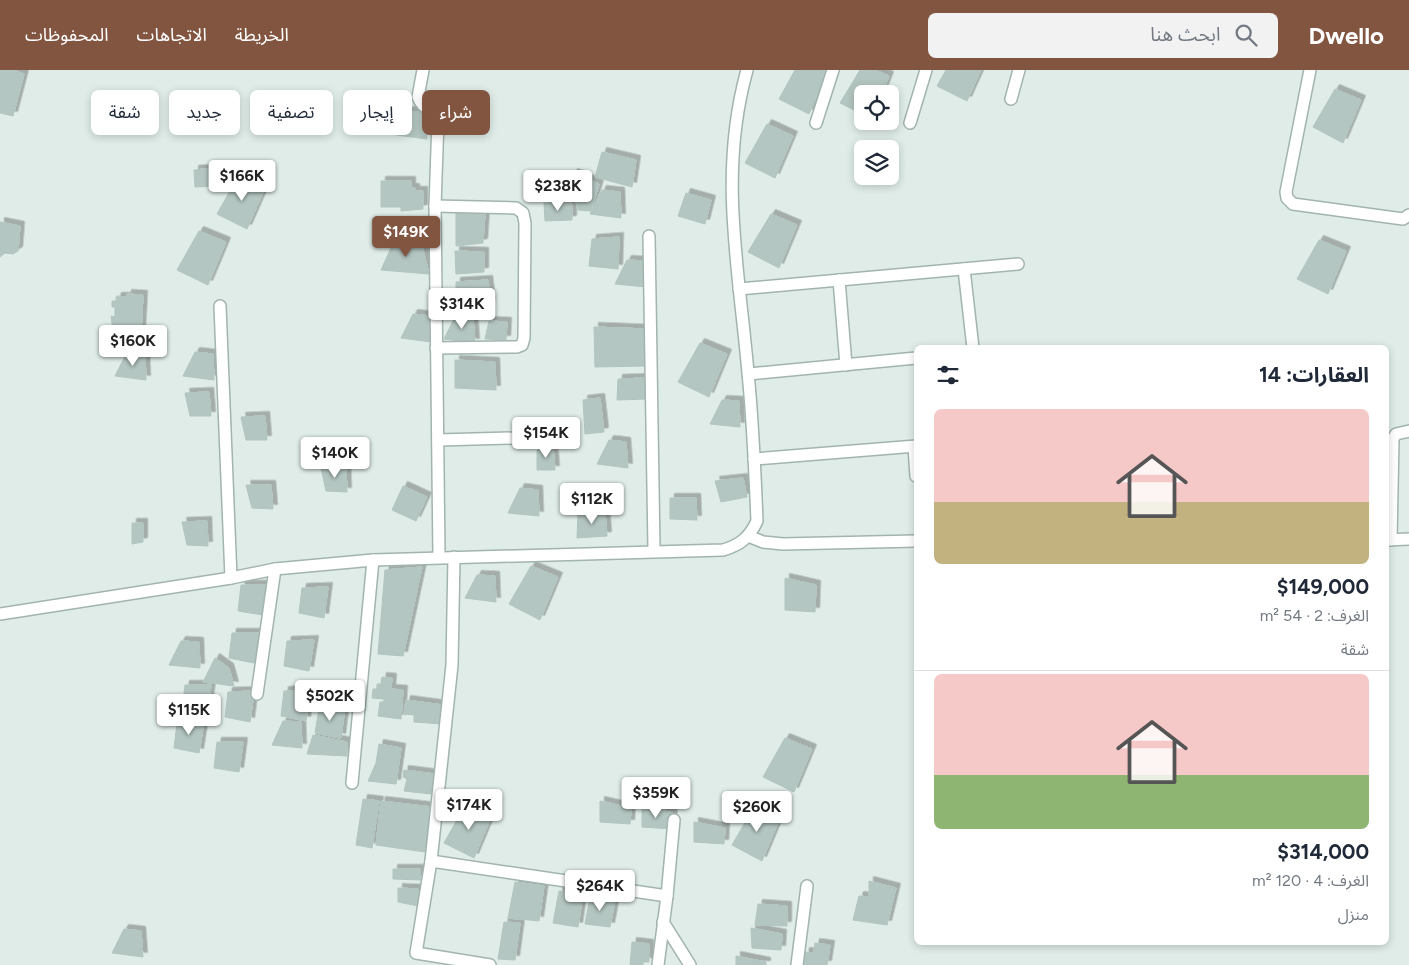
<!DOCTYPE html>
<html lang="ar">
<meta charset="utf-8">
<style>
:root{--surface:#fff;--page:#f2f2f3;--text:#1f2937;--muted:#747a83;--line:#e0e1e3;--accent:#825540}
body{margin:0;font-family:Figtree,"Noto Sans Arabic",sans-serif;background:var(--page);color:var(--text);direction:rtl;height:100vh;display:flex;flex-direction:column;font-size:19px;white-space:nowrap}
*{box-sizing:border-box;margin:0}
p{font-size:16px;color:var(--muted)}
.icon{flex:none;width:28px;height:28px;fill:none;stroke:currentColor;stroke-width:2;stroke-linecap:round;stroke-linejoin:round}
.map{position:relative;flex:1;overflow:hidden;direction:ltr}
.sheet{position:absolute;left:914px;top:275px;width:475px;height:600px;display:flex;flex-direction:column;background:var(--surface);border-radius:8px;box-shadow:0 2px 8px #0003;direction:rtl}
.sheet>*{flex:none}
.guide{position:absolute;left:15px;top:20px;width:475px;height:45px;direction:rtl;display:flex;gap:10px}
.controls{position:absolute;left:854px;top:15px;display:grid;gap:10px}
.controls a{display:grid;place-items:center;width:45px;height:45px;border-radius:8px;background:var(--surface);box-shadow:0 2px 8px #0003;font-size:25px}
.price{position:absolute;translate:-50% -42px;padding:0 11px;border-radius:5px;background:#fff;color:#222;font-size:16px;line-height:32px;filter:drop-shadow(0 1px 2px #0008)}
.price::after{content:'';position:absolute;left:50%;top:30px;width:15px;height:11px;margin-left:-8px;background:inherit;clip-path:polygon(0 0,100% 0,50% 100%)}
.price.active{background:var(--accent);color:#fff}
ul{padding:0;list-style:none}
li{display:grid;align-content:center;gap:10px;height:265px;padding:0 20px}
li+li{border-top:1px solid var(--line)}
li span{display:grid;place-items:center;height:155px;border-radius:8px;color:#555}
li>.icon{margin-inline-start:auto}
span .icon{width:90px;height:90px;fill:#fffc;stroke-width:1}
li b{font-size:21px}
h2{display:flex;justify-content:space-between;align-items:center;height:60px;padding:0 20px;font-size:21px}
.chip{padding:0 18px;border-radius:8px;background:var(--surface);box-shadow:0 2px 8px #0003;font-size:18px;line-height:45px}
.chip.active{background:var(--accent);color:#fff}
header{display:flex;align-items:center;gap:30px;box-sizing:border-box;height:70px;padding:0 25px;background:var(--accent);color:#fff}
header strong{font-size:24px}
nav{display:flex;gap:28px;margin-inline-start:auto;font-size:18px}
.search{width:350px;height:45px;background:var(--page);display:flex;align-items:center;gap:12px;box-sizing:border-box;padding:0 18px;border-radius:8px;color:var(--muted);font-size:19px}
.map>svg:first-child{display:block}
</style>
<header>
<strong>Dwello</strong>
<div class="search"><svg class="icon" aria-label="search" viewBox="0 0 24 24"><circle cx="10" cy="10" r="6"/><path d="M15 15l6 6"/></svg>ابحث هنا</div>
<nav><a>الخريطة</a><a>الاتجاهات</a><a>المحفوظات</a></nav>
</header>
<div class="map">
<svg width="1409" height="895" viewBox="0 0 1409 895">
<defs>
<filter id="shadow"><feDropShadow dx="4.5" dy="-4.5" stdDeviation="0" flood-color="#0004"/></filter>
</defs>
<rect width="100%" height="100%" fill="#dfece7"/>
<!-- building -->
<g fill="#b4c6c1" stroke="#b1c5bf" filter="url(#shadow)">
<path d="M0 0H13L24 4 13 46 0 43Z"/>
<path d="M795 0 827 1 809 44 779 29Z"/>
<path d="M860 0H875L889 6 882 24H862V44L840 33Z"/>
<path d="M946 0H981L967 31 937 16Z"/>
<path d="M1335 19 1361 30 1343 73 1313 57Z"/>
<path d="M408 41 426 43 427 69 396 65Z"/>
<path d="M767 54 793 66 775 108 745 93Z"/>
<path d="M602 82 636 90 632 117 595 107Z"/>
<path d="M217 98 218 116 195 117 194 100Z"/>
<path d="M573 103 599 114 591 141 578 140 572 115Z"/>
<path d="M239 105 266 116 247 159 217 144Z"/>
<path d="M381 111H411V118H415V121H423V139L401 141V137H381Z"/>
<path d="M602 120 620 122 621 148 590 144Z"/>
<path d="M686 123 711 130 705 154 678 146Z"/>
<path d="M544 133H572V150L545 151Z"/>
<path d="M456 143H485L483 173 456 176Z"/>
<path d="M771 144 797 155 779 198 748 182Z"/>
<path d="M0 152 20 156 18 181 13 184 5 183 0 187Z"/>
<path d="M199 161 226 172 208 215 177 200Z"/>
<path d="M619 167 618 199 589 196 592 169Z"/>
<path d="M395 169 421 172 429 204 381 200Z"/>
<path d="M1319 170 1346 181 1328 224 1297 209Z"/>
<path d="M455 181 484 182V202L456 204Z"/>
<path d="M627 190 645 191 646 217 615 214Z"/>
<path d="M488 210 491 234 456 235V212Z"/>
<path d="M127 224 143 225 141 263 113 261 111 246 115 247V237H112V231H116L117 227H127Z"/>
<path d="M413 244 430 246 431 272 401 268Z"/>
<path d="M456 245 473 247 475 273 444 269Z"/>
<path d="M489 251 507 252 506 270 485 269Z"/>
<path d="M594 257 647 259 646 296 595 297Z"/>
<path d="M700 273 727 284 709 327 678 312Z"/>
<path d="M127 282 145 284 146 310 115 306Z"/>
<path d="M195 282 213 284 214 310 183 306Z"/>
<path d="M455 290 495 292 496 320 455 318Z"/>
<path d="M647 308V329L617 330 618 309Z"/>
<path d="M209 322 211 346H190L185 323Z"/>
<path d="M600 328 604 362 585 364 583 330Z"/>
<path d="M722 330 739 331 740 357 710 354Z"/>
<path d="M265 346 267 370H246L241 347Z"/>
<path d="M609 370 626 372 628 398 597 394Z"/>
<path d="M553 377 555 400H537V380Z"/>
<path d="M346 397 347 422 326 421 321 398Z"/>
<path d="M743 408 747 427 721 432 715 411Z"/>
<path d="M246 415H271L273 439 252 438Z"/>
<path d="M403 416 427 427 416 451 392 440Z"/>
<path d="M520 418 538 420 539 446 508 443Z"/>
<path d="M670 428H696L697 450 670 449Z"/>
<path d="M578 442H605L607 466 577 468Z"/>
<path d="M207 451 208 476 187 475 182 452Z"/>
<path d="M132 453H143V472L132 474Z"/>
<path d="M531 496 558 507 540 550 509 534Z"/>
<path d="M422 497 403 586 378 584 385 500Z"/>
<path d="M477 505 495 506 496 532 465 528Z"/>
<path d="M785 508 816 515 815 542 785 540Z"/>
<path d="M241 515H267L263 545 238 541Z"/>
<path d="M328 517 324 548 299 543 302 518Z"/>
<path d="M232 563H259L254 593 229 588Z"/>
<path d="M314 570 309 601 284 596 287 571Z"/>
<path d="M181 571 199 572 200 598 169 595Z"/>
<path d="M215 588 229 598 234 616 203 612Z"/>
<path d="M382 607 392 608 391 619 403 620 401 649 378 646 380 632H384V629L372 628 373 619H379L377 614H381Z"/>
<path d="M185 615H211L207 645 182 641Z"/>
<path d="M310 620 306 651 281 646 284 621Z"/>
<path d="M254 621 250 652 225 647 228 622Z"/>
<path d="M406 630 443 635 442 654 414 652V645L404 644Z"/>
<path d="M345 637 341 668 315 663 319 638Z"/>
<path d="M283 651 301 652 302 678 272 675Z"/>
<path d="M204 652 199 683 174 678 177 653Z"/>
<path d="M313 665 347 672V686L307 684Z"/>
<path d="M785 668 812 679 794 722 763 707Z"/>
<path d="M217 672H243L239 702 214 698Z"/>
<path d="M379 674 401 678 396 714 368 711 376 693Z"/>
<path d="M404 700 435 704 431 724 404 721 407 709 403 707Z"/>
<path d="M363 729 379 731 372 778 356 775Z"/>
<path d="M381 731 432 737 425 782 376 775Z"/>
<path d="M600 731 631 738 630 754 600 752Z"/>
<path d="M466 734 492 745 474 788 444 773Z"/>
<path d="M642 736 673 743 671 759 642 757Z"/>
<path d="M754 737 780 748 762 791 732 775Z"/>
<path d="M694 752 725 758 724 774 694 772Z"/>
<path d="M393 799H420L421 810 393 809Z"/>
<path d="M869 811 896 818 887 855 853 850 859 826 869 827Z"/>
<path d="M515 812 544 816 539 851 508 848Z"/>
<path d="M398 818 418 819V836L398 832Z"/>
<path d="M559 821 583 823 578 857 553 853Z"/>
<path d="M590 827 615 830 610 857 585 854Z"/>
<path d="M758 834 787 836V856L755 855Z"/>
<path d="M504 852 520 853 515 890 498 889Z"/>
<path d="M751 858 782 864 781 880 752 878Z"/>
<path d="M124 859 141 861 143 887 112 883Z"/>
<path d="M632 872 649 874V892H643V895H630Z"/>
<path d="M815 873 830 875 827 895H804L805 882 814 883Z"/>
<path d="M736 886 766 892V895H736Z"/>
</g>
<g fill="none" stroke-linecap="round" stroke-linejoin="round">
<defs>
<g id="minor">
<path d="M423 0 418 27C423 41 434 39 438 50L435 136 439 487"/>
<path d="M1310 0 1286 122 1287 128 1293 134 1403 149 1409 145"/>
<path d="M1011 29 1019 0"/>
<path d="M816 53 833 0"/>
<path d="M910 53 926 0"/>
<path d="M435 136 516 138 523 143 525 153 524 268 522 275 517 277 436 278"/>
<path d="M649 166 654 480"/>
<path d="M964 199 973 278"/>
<path d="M839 210 846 295"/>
<path d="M739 219 1018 194"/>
<path d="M220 236 231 508"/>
<path d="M749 304 916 288"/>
<path d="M438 370 551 367"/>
<path d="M914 377 916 406"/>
<path d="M754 389 916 376"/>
<path d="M748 466 763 472 783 474 916 471"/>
<path d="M1386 470 1409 469"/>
<path d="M1391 470 1393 369 1396 364 1409 361"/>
<path d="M454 487 452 595 431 791 416 883 490 895"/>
<path d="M0 544 231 508 275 499 373 490 723 480C740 475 749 468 757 451 755 402 753 352 748 303 739 198 718 104 747 0"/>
<path d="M257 624 275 499"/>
<path d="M352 713 373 490"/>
<path d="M431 791 667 826"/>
<path d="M663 852 690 895"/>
<path d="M658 895 667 826 674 750"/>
<path d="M797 895 807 816"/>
</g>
</defs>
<!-- minor casing -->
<use href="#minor" stroke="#a2b4af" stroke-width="14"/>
<!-- minor -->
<use href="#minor" stroke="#fff" stroke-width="11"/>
</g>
</svg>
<div class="controls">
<a><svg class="icon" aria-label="locate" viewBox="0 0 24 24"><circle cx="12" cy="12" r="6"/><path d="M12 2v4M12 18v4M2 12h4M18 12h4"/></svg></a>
<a><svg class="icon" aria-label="layers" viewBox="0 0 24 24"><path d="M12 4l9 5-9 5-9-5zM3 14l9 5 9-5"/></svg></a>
</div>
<b class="price" style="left:242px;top:132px">$166K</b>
<b class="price" style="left:558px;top:142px">$238K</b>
<b class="price active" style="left:406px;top:188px">$149K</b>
<b class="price" style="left:462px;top:260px">$314K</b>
<b class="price" style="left:133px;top:297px">$160K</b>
<b class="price" style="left:546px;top:389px">$154K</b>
<b class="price" style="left:335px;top:409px">$140K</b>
<b class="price" style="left:592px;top:455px">$112K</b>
<b class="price" style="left:330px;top:652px">$502K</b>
<b class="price" style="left:189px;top:666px">$115K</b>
<b class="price" style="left:656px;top:749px">$359K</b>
<b class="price" style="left:469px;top:761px">$174K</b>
<b class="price" style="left:757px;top:763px">$260K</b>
<b class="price" style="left:600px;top:842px">$264K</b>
<div class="guide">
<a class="chip active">شراء</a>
<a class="chip">إيجار</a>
<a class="chip">تصفية</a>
<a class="chip">جديد</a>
<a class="chip">شقة</a>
</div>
<section class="sheet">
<h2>العقارات: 14<svg class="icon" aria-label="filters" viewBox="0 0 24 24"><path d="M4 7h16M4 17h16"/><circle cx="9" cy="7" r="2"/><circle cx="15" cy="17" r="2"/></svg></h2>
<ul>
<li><span style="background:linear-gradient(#f6c9c9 60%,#c2b280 0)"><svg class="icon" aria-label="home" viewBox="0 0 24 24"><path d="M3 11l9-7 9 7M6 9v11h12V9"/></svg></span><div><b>$149,000</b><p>الغرف: 2 · 54 m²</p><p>شقة</p></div></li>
<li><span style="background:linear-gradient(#f6c9c9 65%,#8fb573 0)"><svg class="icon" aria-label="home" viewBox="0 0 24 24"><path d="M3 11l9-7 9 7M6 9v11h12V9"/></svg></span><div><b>$314,000</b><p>الغرف: 4 · 120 m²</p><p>منزل</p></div></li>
</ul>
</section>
</div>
